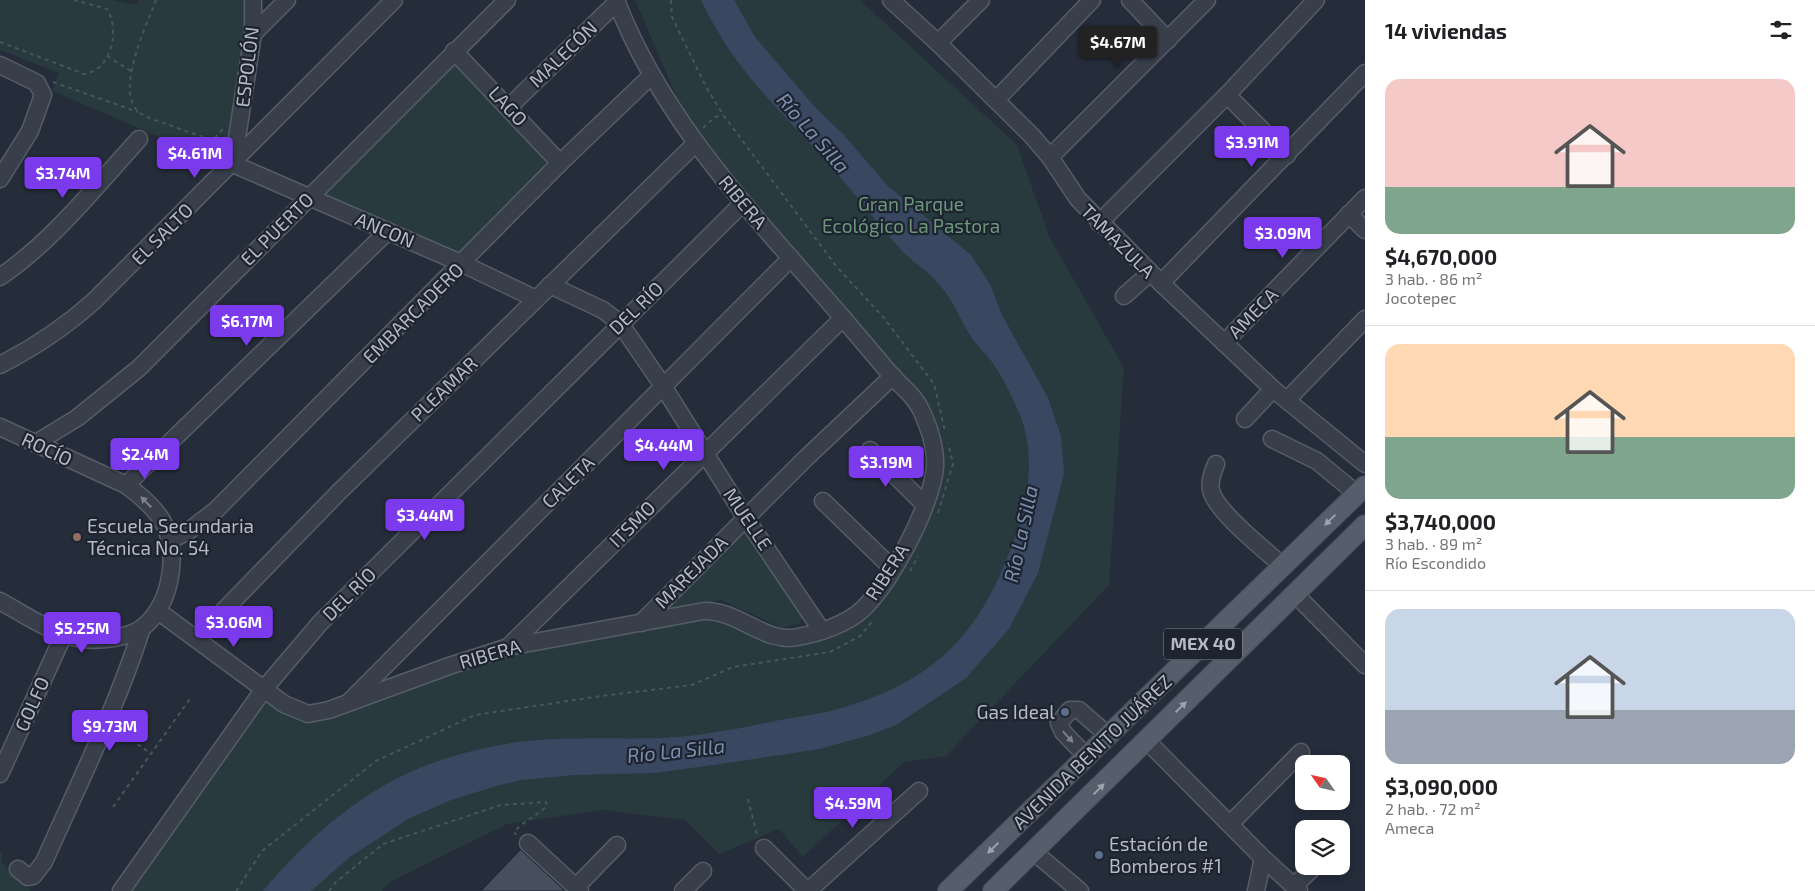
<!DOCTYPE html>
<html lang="es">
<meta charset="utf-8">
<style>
:root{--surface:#fff;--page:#f2f2f2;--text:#202124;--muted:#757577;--line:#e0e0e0;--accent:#7c3aed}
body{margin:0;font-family:"Exo 2",sans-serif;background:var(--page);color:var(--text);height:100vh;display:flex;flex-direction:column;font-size:19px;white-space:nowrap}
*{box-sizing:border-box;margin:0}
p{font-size:16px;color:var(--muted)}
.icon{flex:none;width:28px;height:28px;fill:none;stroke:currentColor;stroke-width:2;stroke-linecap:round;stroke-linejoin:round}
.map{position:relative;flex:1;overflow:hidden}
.side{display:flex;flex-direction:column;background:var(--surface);width:450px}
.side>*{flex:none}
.needle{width:32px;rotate:304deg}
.controls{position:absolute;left:1295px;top:755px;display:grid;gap:10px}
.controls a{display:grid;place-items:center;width:55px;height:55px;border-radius:10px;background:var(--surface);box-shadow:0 2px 12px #0003;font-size:25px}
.price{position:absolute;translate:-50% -42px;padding:0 11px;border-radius:5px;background:var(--accent);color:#fff;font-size:16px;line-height:32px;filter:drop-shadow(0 1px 2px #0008)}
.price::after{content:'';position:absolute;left:50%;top:30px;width:15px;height:11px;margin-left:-8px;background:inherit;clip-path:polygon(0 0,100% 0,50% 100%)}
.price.selected{background:#222;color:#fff}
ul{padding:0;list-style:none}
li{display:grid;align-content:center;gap:10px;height:265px;padding:0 20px}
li+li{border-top:1px solid var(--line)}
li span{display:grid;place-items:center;height:155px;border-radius:15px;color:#555}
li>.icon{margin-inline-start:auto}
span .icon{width:90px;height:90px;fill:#fffc;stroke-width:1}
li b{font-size:21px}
h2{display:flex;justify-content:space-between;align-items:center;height:60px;padding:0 20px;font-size:21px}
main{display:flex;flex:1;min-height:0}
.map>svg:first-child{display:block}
</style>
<main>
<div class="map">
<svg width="1365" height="891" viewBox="0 0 1365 891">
<rect width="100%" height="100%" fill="#252c3a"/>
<!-- green -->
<g fill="#283a3d">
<path d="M0 0H114L135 5 139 0H246V72L222 164 53 91 59 73 0 50Z"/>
<path d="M635 0H860L1017 145 1049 236 1124 368 1109 585 946 756 904 762 803 857 779 829 719 854 685 820 603 810 507 824 390 882 382 891H121L264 689 308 714 449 666 704 611 764 631H837L854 626 893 569 924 504 930 435 696 143Z"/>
<path d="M451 65 457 66 549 159V167L457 255 321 194Z"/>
<path d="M739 529 747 530 803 616 800 623 782 628 721 600 673 610 669 608 668 604Z"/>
<path d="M0 852 3 855 1 862 31 891H0Z"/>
</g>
<!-- water -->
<path fill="#3a4761" d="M701 0H734L755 37 815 107 843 134 888 186 971 255 990 284 1001 313 1048 398 1061 436 1064 474 1038 573 1009 629 966 678 896 725 870 735 819 749 734 762 655 773 574 775 521 780 500 785 451 800 408 819 350 857 311 891H263C310 835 370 783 441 760 477 748 517 740 555 739 596 737 637 740 678 737 715 734 750 726 785 719 803 716 821 714 838 709 923 685 972 645 1005 563 1024 519 1038 468 1022 420 1016 405 1004 379 994 365 989 357 981 350 974 341 960 322 955 301 938 283 928 271 914 263 903 252 874 220 848 184 818 152 770 100 732 66 701 0Z"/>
<!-- building -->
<path fill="#464f5e" stroke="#1f2632" d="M521 849V850L565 891H481Z"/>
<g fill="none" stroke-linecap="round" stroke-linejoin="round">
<defs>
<g id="minor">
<path d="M253 0V34L233 164 463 264 536 299"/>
<path d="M891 0 938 43 1032 136 1050 157 1078 199 1161 283 1273 389 1365 464"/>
<path d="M1130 0 1168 40"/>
<path d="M253 34 287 0"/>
<path d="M938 43 981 0"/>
<path d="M454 51 560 163"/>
<path d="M0 65 37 83 43 95 30 131 0 179"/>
<path d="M1227 95 1287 155"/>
<path d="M996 100 1092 0"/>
<path d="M509 107 617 2"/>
<path d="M1050 157 1207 0"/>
<path d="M1349 214 1365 230"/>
<path d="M1099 223 1227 95 1316 0"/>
<path d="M0 277C54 240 95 187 139 139"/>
<path d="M1161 283 1365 73"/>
<path d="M550 285 603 310 620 323 663 386 745 517 822 631"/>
<path d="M1124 296 1150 273"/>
<path d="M1224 343 1365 198"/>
<path d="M0 365C35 347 65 327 94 301L394 0"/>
<path d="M1287 400 1365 319"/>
<path d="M1245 419 1273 389"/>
<path d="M0 427 126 485C141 496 157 509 165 526 179 558 170 606 142 628 128 638 100 641 83 639 54 635 25 615 0 601"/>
<path d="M1272 439 1317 461 1357 494"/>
<path d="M36 443 77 418 139 368 507 0"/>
<path d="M870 450 924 504"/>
<path d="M1216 464C1213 472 1209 481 1211 490 1215 511 1266 551 1283 566"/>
<path d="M126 485 388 231"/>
<path d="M823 501 893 569"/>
<path d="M169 541 190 530 216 510 560 163 651 76"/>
<path d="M1296 595 1365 665"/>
<path d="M158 611 284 704 308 714 329 710 449 666 508 647 704 611C738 610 765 644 798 637 819 633 840 626 857 614 888 590 932 506 935 467 936 449 929 427 921 410 915 396 902 387 892 376 875 356 858 336 842 317 757 218 663 123 616 0"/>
<path d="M641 623 806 458 893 376"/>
<path d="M196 639 338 493 696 143"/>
<path d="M508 647 843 318"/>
<path d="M350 701 791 258"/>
<path d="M1147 741 1263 858 1299 891"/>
<path d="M1087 757 1063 732 1059 723 1070 710H1079L1109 736"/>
<path d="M0 774 64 634"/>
<path d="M1230 824 1301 752"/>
<path d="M528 843 580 891"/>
<path d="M764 848 807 891"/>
<path d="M1034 852 1080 891"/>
<path d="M18 869 28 877 33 876 44 862C78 785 116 709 142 628"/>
<path d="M1294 886 1315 866"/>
<path d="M576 887 617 845"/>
<path d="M121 891 264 689 320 623 743 203"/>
<path d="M683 891 703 871"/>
<path d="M808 891 919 791"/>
<path d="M1256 891 1263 858"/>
</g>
<g id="major">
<path d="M948 891 1365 486"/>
<path d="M993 891 1365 525"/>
</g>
</defs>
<!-- minor casing -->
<use href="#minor" stroke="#565d69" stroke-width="19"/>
<!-- major casing -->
<use href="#major" stroke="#414854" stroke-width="22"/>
<!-- path -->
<g stroke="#46575b" stroke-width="2" stroke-dasharray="4 4" stroke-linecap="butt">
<path d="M156 0C147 24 114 92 139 112 146 118 158 121 167 124 183 130 197 136 214 139L223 129"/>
<path d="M671 0 672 17 706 87 724 116 836 266 884 318 934 384 945 431"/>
<path d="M0 42 84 74C112 70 120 30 107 9L74 0"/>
<path d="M107 56 131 71"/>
<path d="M53 82 138 112"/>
<path d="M703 128 715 117 724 116"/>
<path d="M938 513 953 464 948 443"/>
<path d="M910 571 918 556"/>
<path d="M118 730 150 753"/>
<path d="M748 799 757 835"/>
<path d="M113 807 192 696"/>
<path d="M236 891 262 851 376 761 475 715 601 696 692 685 733 667 830 652 860 636 874 619"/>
<path d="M329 891 336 882 383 844 501 805 546 802 547 806C537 816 523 821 514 832L516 835"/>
</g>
<!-- minor -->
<use href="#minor" stroke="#383f4b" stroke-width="16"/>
<!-- major -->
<use href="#major" stroke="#565d6b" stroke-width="20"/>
</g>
<!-- one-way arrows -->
<defs><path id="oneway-solid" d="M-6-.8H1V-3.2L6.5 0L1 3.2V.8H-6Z" transform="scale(1.25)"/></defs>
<g fill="#7c838f">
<use href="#oneway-solid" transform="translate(146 502) rotate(-135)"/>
<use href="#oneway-solid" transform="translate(1068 737) rotate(48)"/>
</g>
<g fill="#9ca3af">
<use href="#oneway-solid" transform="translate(1330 520) rotate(136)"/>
<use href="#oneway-solid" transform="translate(1181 707) rotate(-44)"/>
<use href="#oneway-solid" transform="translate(1099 789) rotate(-45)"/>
<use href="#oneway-solid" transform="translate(993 848) rotate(136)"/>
</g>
<!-- markers -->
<circle fill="#8d6e63" stroke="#1d2430" stroke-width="2" cx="77" cy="537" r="5"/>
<g fill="#5c6f8a" stroke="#1d2430" stroke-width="2">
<circle cx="1065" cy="712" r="5"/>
<circle cx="1099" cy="855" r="5"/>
</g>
<g text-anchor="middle" stroke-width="4.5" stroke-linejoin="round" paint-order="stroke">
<!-- shield labels -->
<rect fill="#1d2430" stroke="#878d99" stroke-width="1" x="1164" y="628.5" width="78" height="31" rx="4"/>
<g font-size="18" font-weight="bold" fill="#b4bac6">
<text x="1203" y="650">MEX 40</text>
</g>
<!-- street labels -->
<g font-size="19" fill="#b4bac6" stroke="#1d2430">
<text transform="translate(563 54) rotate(-44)" y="7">MALECÓN</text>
<text transform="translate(247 67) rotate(-83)" y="7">ESPOLÓN</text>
<text transform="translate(508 106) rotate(47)" y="7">LAGO</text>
<text transform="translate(743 202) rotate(50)" y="7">RIBERA</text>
<text transform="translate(277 229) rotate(-45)" y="7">EL PUERTO</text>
<text transform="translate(385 230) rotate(23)" y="7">ANCON</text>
<text transform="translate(162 234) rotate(-45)" y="7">EL SALTO</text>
<text transform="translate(1118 241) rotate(45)" y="7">TAMAZULA</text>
<text transform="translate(636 308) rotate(-44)" y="7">DEL RÍO</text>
<text transform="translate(413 313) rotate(-45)" y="7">EMBARCADERO</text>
<text transform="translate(1253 313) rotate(-46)" y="7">AMECA</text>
<text transform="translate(444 389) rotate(-44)" y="7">PLEAMAR</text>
<text transform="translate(47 449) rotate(25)" y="7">ROCÍO</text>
<text transform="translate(568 482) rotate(-45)" y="7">CALETA</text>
<text transform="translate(748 519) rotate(56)" y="7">MUELLE</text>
<text transform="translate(632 524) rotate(-45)" y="7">ITSMO</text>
<text transform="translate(691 572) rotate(-45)" y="7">MAREJADA</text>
<text transform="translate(887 572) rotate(-57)" y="7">RIBERA</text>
<text transform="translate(349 594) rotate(-45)" y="7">DEL RÍO</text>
<text transform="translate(490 654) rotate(-16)" y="7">RIBERA</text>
<text transform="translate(32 704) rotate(-66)" y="7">GOLFO</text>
<text transform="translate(1092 752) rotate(-44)" y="7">AVENIDA BENITO JUÁREZ</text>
</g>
<!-- park labels -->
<g font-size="19" fill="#6c9679" stroke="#1d2430">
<text x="911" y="211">Gran Parque<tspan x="911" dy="22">Ecológico La Pastora</tspan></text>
</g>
<!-- poi labels -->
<g font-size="19" fill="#b4bac6" stroke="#1d2430" text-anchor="start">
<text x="87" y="533">Escuela Secundaria<tspan x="87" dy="22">Técnica No. 54</tspan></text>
<text x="1055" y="719" text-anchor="end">Gas Ideal</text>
<text x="1109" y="851">Estación de<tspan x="1109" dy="22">Bomberos #1</tspan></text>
</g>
<!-- water labels -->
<g font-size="20" font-style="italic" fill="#7d8eac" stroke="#1d2430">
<text transform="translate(813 133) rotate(49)" y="7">Río La Silla</text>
<text transform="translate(1021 534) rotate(-78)" y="7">Río La Silla</text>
<text transform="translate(676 751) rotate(-6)" y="7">Río La Silla</text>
</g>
</g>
</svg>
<div class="controls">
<a><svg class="needle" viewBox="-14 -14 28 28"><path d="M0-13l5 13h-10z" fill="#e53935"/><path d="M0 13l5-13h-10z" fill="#757577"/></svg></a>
<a><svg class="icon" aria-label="layers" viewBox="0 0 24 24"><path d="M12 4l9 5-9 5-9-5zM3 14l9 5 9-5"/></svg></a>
</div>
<b class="price selected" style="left:1118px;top:68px">$4.67M</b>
<b class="price" style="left:1252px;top:168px">$3.91M</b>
<b class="price" style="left:195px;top:179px">$4.61M</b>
<b class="price" style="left:63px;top:199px">$3.74M</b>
<b class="price" style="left:1283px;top:259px">$3.09M</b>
<b class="price" style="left:247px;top:347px">$6.17M</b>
<b class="price" style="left:664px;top:471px">$4.44M</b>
<b class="price" style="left:145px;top:480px">$2.4M</b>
<b class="price" style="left:886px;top:488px">$3.19M</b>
<b class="price" style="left:425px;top:541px">$3.44M</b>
<b class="price" style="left:234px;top:648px">$3.06M</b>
<b class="price" style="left:82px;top:654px">$5.25M</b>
<b class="price" style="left:110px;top:752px">$9.73M</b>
<b class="price" style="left:853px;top:829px">$4.59M</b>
</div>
<section class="side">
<h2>14 viviendas<svg class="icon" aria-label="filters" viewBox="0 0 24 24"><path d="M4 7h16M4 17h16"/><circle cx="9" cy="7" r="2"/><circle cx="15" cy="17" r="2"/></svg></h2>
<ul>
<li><span style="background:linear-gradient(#f6c9c9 70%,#7fa58c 0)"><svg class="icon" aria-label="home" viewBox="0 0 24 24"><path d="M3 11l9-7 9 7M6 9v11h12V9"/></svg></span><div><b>$4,670,000</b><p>3 hab. · 86 m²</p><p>Jocotepec</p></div></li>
<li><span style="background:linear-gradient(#ffd9b3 60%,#7fa58c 0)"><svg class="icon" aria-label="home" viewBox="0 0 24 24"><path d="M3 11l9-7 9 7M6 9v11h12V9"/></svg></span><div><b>$3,740,000</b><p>3 hab. · 89 m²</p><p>Río Escondido</p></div></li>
<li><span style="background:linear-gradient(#c9d6e8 65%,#9aa5b1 0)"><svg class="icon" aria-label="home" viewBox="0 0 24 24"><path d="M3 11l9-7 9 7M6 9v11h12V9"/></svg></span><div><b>$3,090,000</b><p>2 hab. · 72 m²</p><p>Ameca</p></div></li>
</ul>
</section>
</main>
